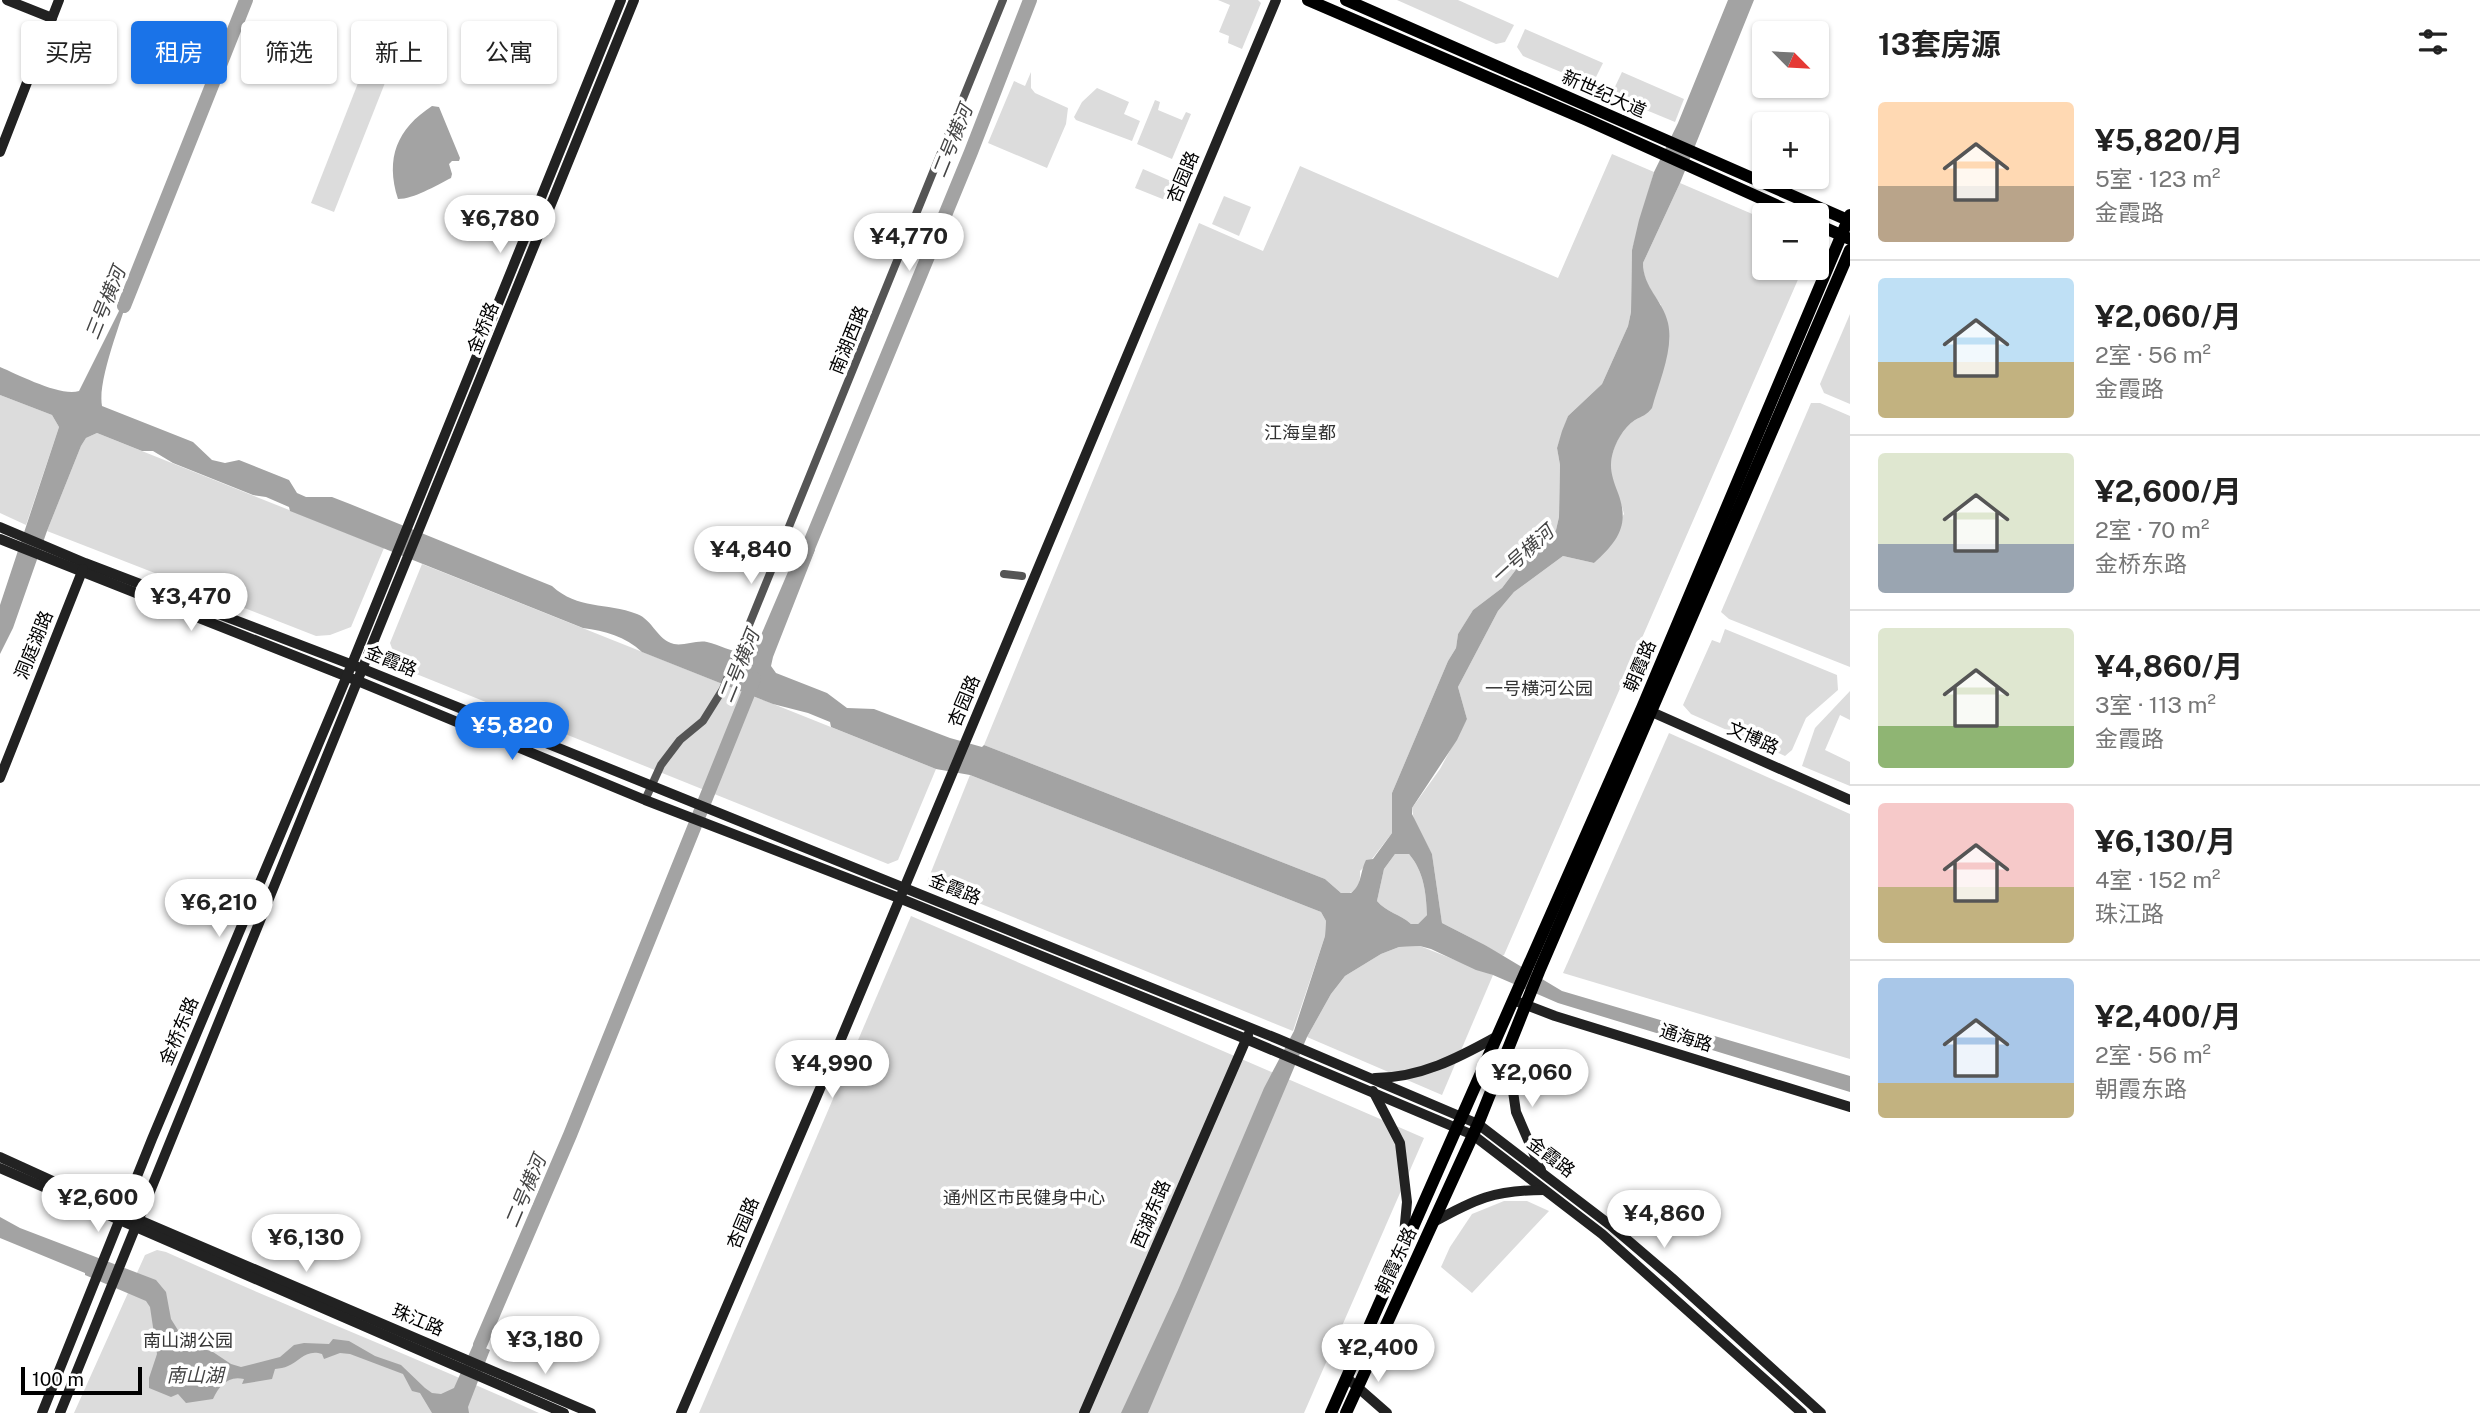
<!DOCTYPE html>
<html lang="zh">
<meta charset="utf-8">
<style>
:root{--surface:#fff;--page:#f6f6f6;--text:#222;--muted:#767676;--line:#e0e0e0;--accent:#1a73e8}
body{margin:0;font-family:"Public Sans","Noto Sans SC",sans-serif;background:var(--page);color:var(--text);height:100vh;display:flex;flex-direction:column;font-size:26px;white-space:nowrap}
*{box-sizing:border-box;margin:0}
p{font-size:23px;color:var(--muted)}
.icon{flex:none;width:38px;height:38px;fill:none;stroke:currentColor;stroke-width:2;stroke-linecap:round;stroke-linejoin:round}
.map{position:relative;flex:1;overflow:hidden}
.drawer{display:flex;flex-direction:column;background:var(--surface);width:630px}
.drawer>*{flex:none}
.guide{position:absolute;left:21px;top:21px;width:665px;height:63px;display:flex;gap:14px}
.needle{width:46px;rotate:114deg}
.fabs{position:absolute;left:1752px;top:21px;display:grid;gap:14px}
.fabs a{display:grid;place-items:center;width:77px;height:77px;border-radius:7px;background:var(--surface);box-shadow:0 2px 5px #0004;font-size:35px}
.scale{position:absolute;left:21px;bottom:18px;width:121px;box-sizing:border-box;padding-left:7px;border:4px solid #000;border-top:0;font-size:19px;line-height:24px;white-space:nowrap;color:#000;-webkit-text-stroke:5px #fff;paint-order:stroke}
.price{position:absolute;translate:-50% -60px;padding:0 16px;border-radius:24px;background:#fff;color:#222;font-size:23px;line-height:46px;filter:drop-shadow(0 2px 4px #0008)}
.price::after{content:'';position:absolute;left:50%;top:42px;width:21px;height:16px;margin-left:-10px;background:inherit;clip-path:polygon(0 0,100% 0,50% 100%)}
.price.on{background:var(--accent);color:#fff}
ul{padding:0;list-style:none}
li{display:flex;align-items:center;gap:21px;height:175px;padding:0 28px}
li+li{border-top:2px solid var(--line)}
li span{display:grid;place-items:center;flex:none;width:196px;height:140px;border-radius:7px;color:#555}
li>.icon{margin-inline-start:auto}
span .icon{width:84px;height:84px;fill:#fffc;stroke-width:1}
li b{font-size:30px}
h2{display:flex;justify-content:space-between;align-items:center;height:84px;padding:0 28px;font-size:30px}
.chip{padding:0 24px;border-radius:7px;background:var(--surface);box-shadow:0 2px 5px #0004;font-size:24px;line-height:63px}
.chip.on{background:var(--accent);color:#fff}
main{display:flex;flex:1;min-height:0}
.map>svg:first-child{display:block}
</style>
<main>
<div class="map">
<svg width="1850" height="1413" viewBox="0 0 1850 1413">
<rect width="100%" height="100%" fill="#fff"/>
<!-- green -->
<g fill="#dcdcdc">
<path d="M1218 0H1258L1261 3 1242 49 1228 43 1229 36 1219 32 1230 5Z"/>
<path d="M1397 0H1458L1514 25 1505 42 1496 44Z"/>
<path d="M1525 29 1603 63 1594 81 1587 83 1523 56 1517 47Z"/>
<path d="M376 53 394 60 334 212 311 203 369 55Z"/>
<path d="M1031 72V88L1035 93 1068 108 1066 124 1047 168 988 143 1014 81 1025 86Z"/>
<path d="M1622 72 1684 99 1675 122 1617 98 1613 91Z"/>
<path d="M1097 88 1129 102 1124 114 1140 121 1132 141 1076 120 1074 117 1082 102Z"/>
<path d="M1155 100 1160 102 1158 110 1182 120 1186 112 1191 114 1172 159 1137 144Z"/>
<path d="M1612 154 1654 172 1632 250 1631 312 1628 326 1602 384 1568 416 1557 448 1560 465 1559 517 1556 530 1549 540 1524 559 1502 588 1473 610 1458 634 1456 648 1448 661 1392 793V833L1372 859 1360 871C1361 884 1356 896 1341 893L1325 879 984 745 1199 223 1263 251 1300 166 1558 278Z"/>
<path d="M1143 169 1173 182 1165 200 1135 188Z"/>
<path d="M1680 183 1764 219V268H1803L1504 955 1501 956 1485 945 1442 923 1432 854 1414 821 1412 808 1440 769 1467 719 1458 687 1498 611 1514 592 1563 556 1594 563 1624 514C1621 501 1614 489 1611 476 1608 455 1618 432 1635 420L1661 305C1651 291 1643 281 1643 263Z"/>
<path d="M1224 196 1251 207 1239 236 1212 224Z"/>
<path d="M1850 314V404L1824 393 1820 384Z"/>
<path d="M0 395 52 415 59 427 26 525 0 513Z"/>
<path d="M1811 403H1820L1850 416V667L1729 619 1721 612Z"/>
<path d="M97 433 384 548 351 627 330 635 316 636 47 531 81 446 86 438Z"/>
<path d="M422 564 936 769 898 860 888 864 399 667 390 643Z"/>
<path d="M1725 629 1837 675 1838 690 1806 718 1792 750 1785 756 1691 714 1683 705 1712 640 1720 643Z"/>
<path d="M1850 691V720L1840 715 1825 750 1850 762V786L1802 766 1815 728Z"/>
<path d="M1669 733 1850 814V1059L1563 973Z"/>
<path d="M970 775 1321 912 1326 921 1325 936 1293 1031 927 882Z"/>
<path d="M1395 854H1409C1424 872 1426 892 1427 915L1418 924H1411C1400 914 1386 912 1377 901L1384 869Z"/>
<path d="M911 916 1424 1138 1304 1413H699Z"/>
<path d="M1420 946 1493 975 1442 1095 1307 1037 1331 994 1345 976 1381 954 1399 947Z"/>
<path d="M1504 1201H1527L1549 1211 1472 1293 1441 1267 1450 1247 1472 1214Z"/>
<path d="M157 1250 166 1252C290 1308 416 1357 539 1413H74L145 1255Z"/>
</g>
<!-- water -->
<g fill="#a3a3a3" fill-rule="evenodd">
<path d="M1728 0H1754L1680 183 1643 263C1643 288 1663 300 1668 323 1674 349 1659 382 1652 408 1647 415 1642 416 1635 420 1623 428 1615 443 1612 456 1609 469 1613 480 1618 493 1630 525 1618 541 1594 563L1563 556 1514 592 1498 611 1458 687 1467 719 1457 740 1412 808V814L1432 854 1442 923 1485 945 1562 991 1850 1076V1092L1558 1003 1493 975 1476 970 1431 949 1420 946 1399 947 1381 954 1345 976 1331 994 1307 1037 1148 1413H1121L1178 1290 1264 1088 1294 1031 1325 936 1326 921 1321 912 970 775 936 769 831 727 830 722 808 713 773 704 642 652C625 636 605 631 583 628L290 511 289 507 266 497 253 495 173 463 153 451H142L97 433 86 438 81 446 47 531 13 628 0 654V605L59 427 52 415 0 395V367C19 375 61 397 79 391L132 285C124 315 97 379 102 406L193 442 212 460 225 463 239 460 289 480 297 493 306 497H332L350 504 552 586C578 610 606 602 637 614 653 620 657 640 674 644 684 646 696 640 707 642 721 645 734 654 748 652L755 647 761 635 799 546 810 543 815 550 773 657 771 666 776 673 827 693 847 708 874 709 950 738 982 747 984 745 1325 879 1341 893H1351C1362 885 1360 872 1366 860L1373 859 1392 833V793L1448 661 1456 648 1458 634 1473 610 1502 588 1524 559 1549 540 1556 530 1559 517 1560 465 1557 448 1562 431 1568 416 1602 384 1628 326 1631 312 1632 250 1639 220 1654 172 1678 123ZM1395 854H1409C1424 872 1426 892 1427 915L1418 924H1411C1400 914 1386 912 1377 901L1384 869Z"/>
<path d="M432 106 439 107 460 158 459 161H452L449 164 452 174 451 178C435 186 414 199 398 199 385 158 397 129 432 106Z"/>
<path d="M0 1217 20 1228 156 1280 166 1292 171 1319 186 1343 213 1352 231 1364 241 1367 280 1357 294 1345 304 1343 329 1344 333 1339 349 1341 375 1356 401 1365 425 1388 432 1393 441 1394 454 1388 474 1343 490 1350 468 1407 469 1413H432L420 1393 412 1391 403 1374 350 1354 340 1353 324 1359 322 1354C306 1349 300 1361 288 1366 284 1368 280 1368 275 1369L272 1379 242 1384 244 1379C228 1375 219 1386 213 1399L186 1403 178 1394 171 1397 149 1388V1378L157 1354 150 1307 146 1301 85 1275V1273L0 1238Z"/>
</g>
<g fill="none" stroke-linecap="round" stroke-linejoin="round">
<!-- river -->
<g stroke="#a3a3a3" stroke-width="14">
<path d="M124 306 246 0"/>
<path d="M803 560 971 152 1030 0"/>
<path d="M480 1345 570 1135 754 679"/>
</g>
<!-- street -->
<g stroke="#555" stroke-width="8">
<path d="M1004 574 1022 576"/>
<path d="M645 800 661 765 680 740 703 721 723 689 1003 0"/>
</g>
<!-- secondary -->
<g stroke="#222" stroke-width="10">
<path d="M7 0 52 18"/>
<path d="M0 152 59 0"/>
<path d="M0 527 85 563 363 669 1278 1039 1478 1124 1610 1225 1672 1278 1821 1413"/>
<path d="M0 539 358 681 645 800 899 898 1246 1039 1473 1135 1602 1234 1802 1413"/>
<path d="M1645 709 1850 800"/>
<path d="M0 778 83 569"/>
<path d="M1513 1000 1555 1016 1850 1107"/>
<path d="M1507 1050 1516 1112 1541 1170"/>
<path d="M1375 1078C1420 1078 1458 1058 1496 1037"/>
<path d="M1373 1091 1400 1143 1407 1202 1403 1245"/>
<path d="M0 1157 123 1213 591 1413"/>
<path d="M0 1168 564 1413"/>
<path d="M1432 1223C1475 1199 1494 1190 1544 1190"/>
<path d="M1347 1378 1387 1413"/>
<path d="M42 1413 152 1139 352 664 621 0"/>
<path d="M60 1413 634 0"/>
<path d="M681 1413 828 1070 1276 0"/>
<path d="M1084 1413 1248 1035"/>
</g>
<!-- primary -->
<g stroke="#000" stroke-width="12">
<path d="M1308 0 1587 120 1798 215"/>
<path d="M1346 0 1850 221"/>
<path d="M1816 224 1850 239"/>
<path d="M1331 1413 1642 708 1850 215"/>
<path d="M1346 1413 1478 1124 1540 969 1850 250"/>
</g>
</g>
<g text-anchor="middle" stroke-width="7" stroke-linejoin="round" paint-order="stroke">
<!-- street labels -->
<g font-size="18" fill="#000" stroke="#fff">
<text transform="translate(1604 94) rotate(24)" y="6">新世纪大道</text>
<text transform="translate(1183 177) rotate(-67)" y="6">杏园路</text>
<text transform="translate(483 328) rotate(-68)" y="6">金桥路</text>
<text transform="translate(849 340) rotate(-68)" y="6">南湖西路</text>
<text transform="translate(34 645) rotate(-68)" y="6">洞庭湖路</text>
<text transform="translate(391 661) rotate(22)" y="6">金霞路</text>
<text transform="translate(1640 666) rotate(-67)" y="6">朝霞路</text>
<text transform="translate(964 701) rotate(-67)" y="6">杏园路</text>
<text transform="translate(1753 738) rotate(24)" y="6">文博路</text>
<text transform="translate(955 889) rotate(22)" y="6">金霞路</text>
<text transform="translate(179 1031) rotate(-67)" y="6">金桥东路</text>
<text transform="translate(1686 1038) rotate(17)" y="6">通海路</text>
<text transform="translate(1551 1157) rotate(37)" y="6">金霞路</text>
<text transform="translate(1151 1214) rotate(-67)" y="6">西湖东路</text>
<text transform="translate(743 1223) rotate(-67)" y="6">杏园路</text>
<text transform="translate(1396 1261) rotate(-65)" y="6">朝霞东路</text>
<text transform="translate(418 1320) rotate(23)" y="6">珠江路</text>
</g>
<!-- park labels -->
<g font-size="18" fill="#333" stroke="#fff">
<text x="1300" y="439">江海皇都</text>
<text x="1539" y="695">一号横河公园</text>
<text x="1024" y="1204">通州区市民健身中心</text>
<text x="188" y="1347">南山湖公园</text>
</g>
<!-- water labels -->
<g font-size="19" font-style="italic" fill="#444" stroke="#fff">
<text transform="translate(952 141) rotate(-68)" y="7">二号横河</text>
<text transform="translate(105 303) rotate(-68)" y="7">三号横河</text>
<text transform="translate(1522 554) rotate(-42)" y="7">一号横河</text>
<text transform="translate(739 666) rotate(-68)" y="7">二号横河</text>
<text transform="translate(525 1191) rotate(-67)" y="7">二号横河</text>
<text x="195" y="1382">南山湖</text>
</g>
</g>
</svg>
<div class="fabs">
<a><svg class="needle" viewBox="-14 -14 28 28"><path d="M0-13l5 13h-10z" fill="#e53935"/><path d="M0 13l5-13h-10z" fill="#767676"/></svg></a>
<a>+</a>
<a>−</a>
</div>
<div class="scale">100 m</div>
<b class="price" style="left:500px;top:255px">¥6,780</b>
<b class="price" style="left:909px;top:273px">¥4,770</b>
<b class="price" style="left:751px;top:586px">¥4,840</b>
<b class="price" style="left:191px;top:633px">¥3,470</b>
<b class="price on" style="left:512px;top:762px">¥5,820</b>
<b class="price" style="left:219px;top:939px">¥6,210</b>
<b class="price" style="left:832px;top:1100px">¥4,990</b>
<b class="price" style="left:1532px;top:1109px">¥2,060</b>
<b class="price" style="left:98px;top:1234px">¥2,600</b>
<b class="price" style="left:1664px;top:1250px">¥4,860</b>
<b class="price" style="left:306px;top:1274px">¥6,130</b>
<b class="price" style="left:545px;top:1376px">¥3,180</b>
<b class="price" style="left:1378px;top:1384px">¥2,400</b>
<div class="guide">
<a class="chip">买房</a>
<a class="chip on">租房</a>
<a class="chip">筛选</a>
<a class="chip">新上</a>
<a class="chip">公寓</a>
</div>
</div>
<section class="drawer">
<h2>13套房源<svg class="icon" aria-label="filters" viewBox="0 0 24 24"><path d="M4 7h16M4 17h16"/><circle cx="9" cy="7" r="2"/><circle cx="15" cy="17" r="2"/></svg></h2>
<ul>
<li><span style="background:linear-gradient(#ffd9b3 60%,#b9a48a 0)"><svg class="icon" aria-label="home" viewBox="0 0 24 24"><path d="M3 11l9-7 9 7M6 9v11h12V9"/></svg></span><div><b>¥5,820/月</b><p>5室 · 123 m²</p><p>金霞路</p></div></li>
<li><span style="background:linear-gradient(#bfe0f5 60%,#c2b280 0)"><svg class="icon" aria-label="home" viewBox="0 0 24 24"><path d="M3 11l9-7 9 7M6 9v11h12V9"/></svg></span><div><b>¥2,060/月</b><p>2室 · 56 m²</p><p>金霞路</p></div></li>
<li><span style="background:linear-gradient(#dfe7d0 65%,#9aa5b1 0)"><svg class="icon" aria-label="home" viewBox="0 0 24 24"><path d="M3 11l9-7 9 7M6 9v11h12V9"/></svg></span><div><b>¥2,600/月</b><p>2室 · 70 m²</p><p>金桥东路</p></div></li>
<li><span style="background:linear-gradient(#dfe7d0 70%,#8fb573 0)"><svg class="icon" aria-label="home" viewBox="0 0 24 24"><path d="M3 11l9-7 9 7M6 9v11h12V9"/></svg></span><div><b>¥4,860/月</b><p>3室 · 113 m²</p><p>金霞路</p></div></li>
<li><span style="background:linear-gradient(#f6c9c9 60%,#c2b280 0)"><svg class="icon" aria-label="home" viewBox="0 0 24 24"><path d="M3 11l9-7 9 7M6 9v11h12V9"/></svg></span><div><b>¥6,130/月</b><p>4室 · 152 m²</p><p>珠江路</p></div></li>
<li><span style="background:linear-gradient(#a9c7e8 75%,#c2b280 0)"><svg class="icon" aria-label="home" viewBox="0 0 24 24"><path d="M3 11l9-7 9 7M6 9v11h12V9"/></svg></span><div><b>¥2,400/月</b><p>2室 · 56 m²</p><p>朝霞东路</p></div></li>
</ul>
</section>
</main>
